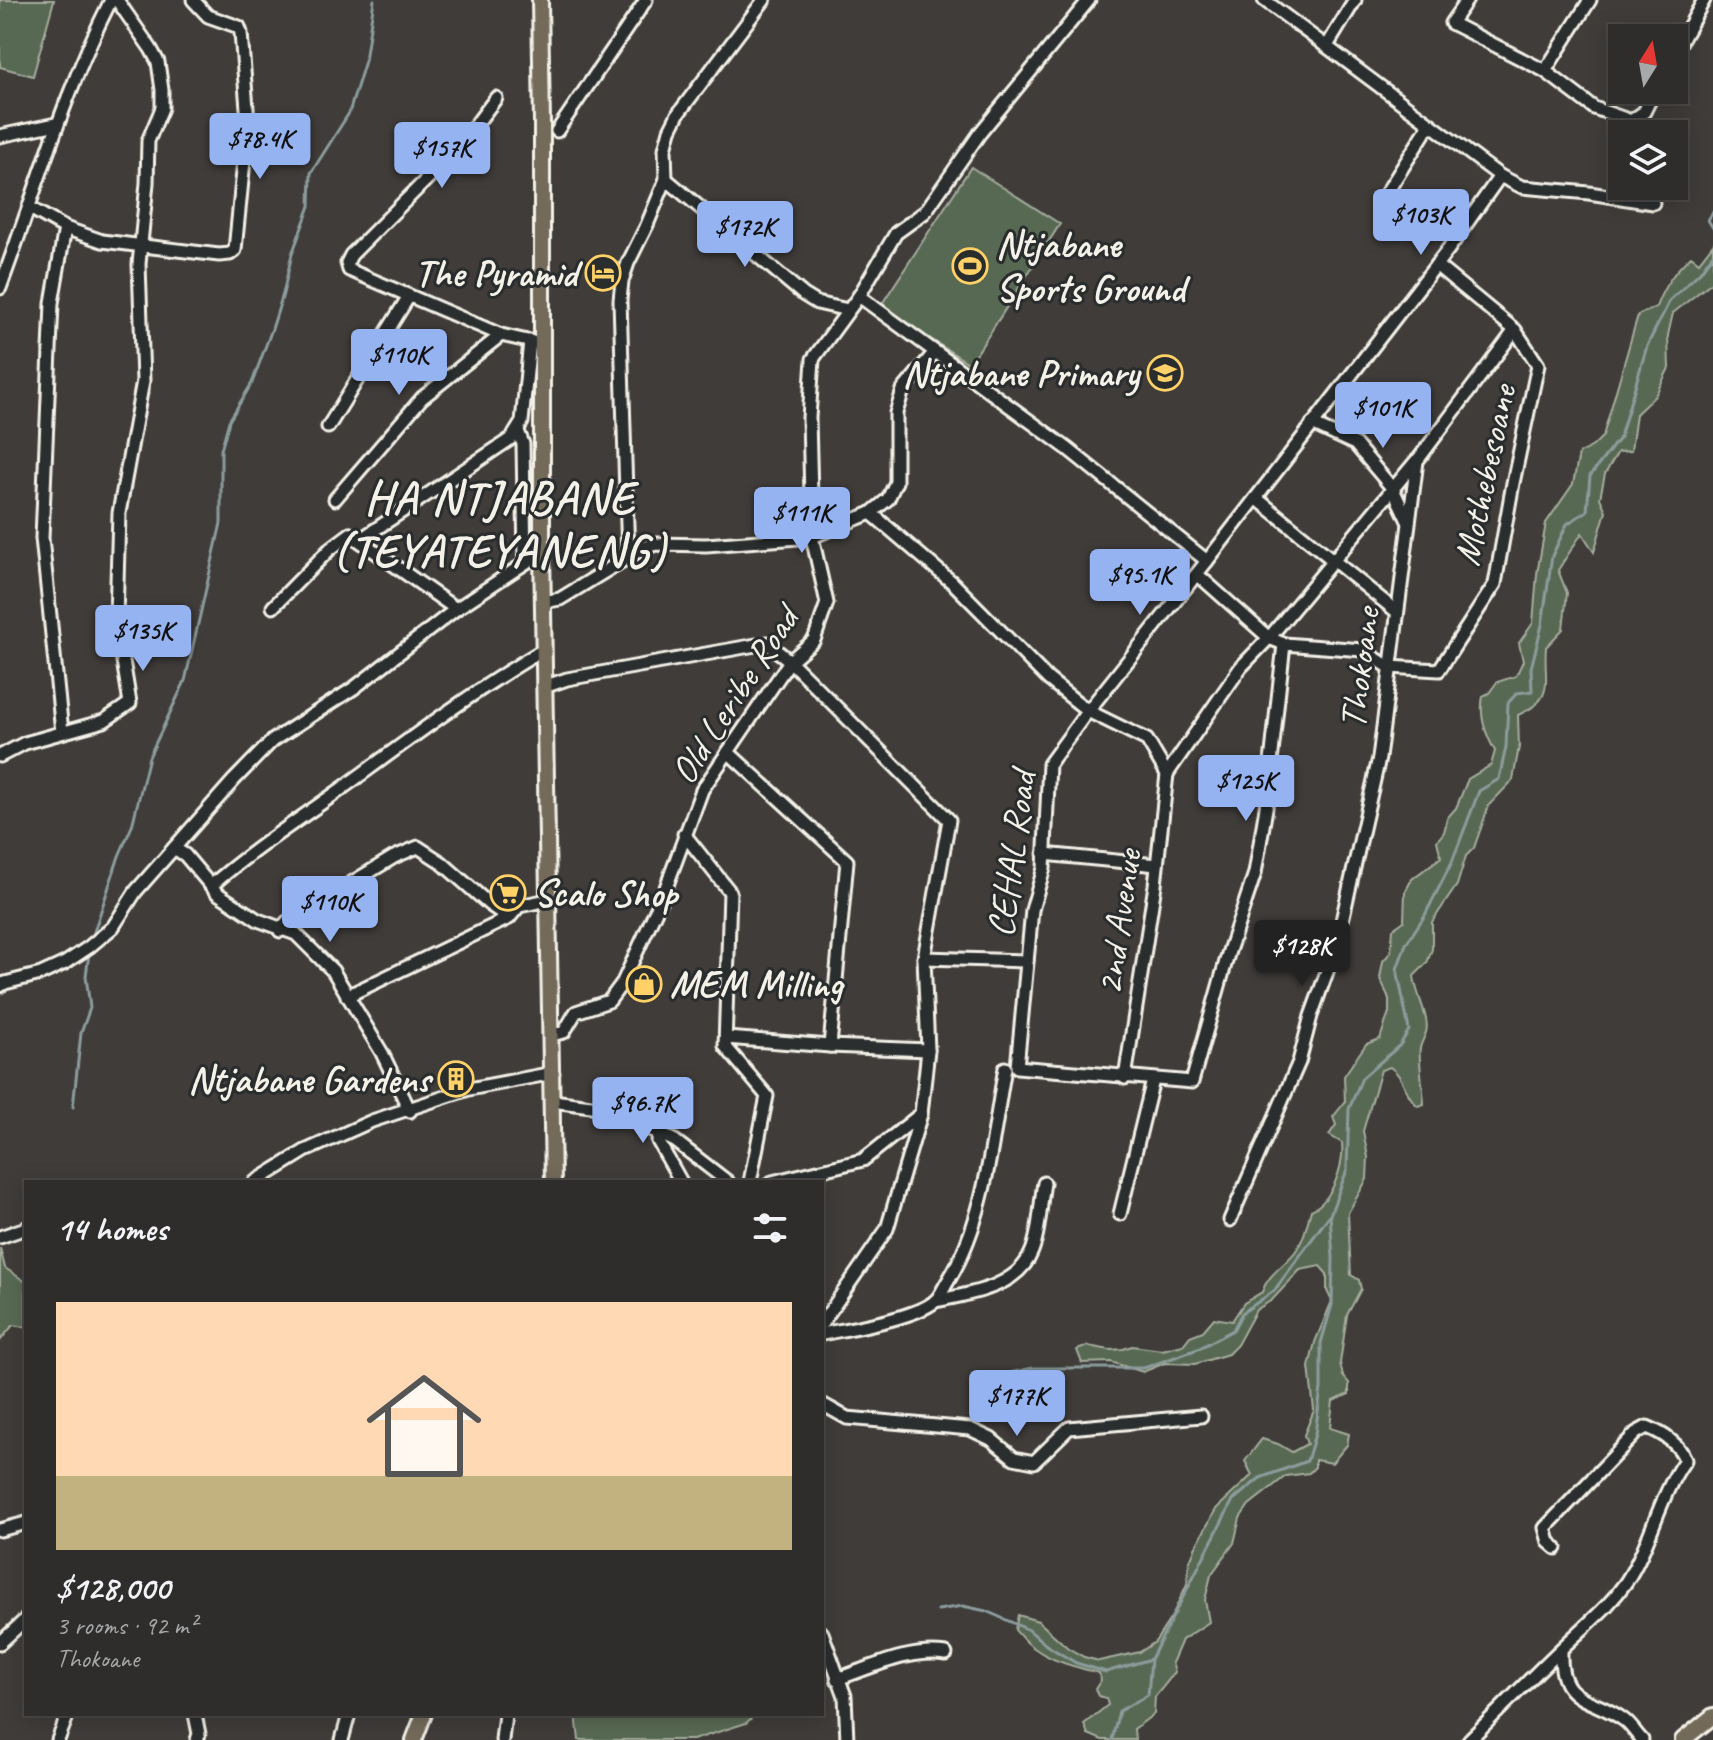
<!DOCTYPE html>
<meta charset="utf-8">
<style>
:root{--surface:#2f2d2c;--page:#3b3938;--text:#f1f3f6;--muted:#a7a8a9;--line:#4a4948;--accent:#95b2f1}
body{margin:0;font-family:Caveat,sans-serif;background:var(--page);color:var(--text);height:100vh;display:flex;flex-direction:column;font-size:30px;white-space:nowrap}
*{box-sizing:border-box;margin:0}
p{font-size:26px;color:var(--muted)}
.icon{flex:none;width:44px;height:44px;fill:none;stroke:currentColor;stroke-width:2;stroke-linecap:round;stroke-linejoin:round}
.map{position:relative;flex:1;overflow:hidden}
.details{position:absolute;left:24px;top:1180px;width:800px;height:536px;display:flex;flex-direction:column;background:var(--surface);border-radius:0px;box-shadow:0 4px 20px #0003,0 0 0 2px var(--line)}
.details>*{flex:none}
.needle{width:52px;rotate:11deg}
.tools{position:absolute;left:1608px;top:24px;display:grid;gap:16px}
.tools a{display:grid;place-items:center;width:80px;height:80px;border-radius:0px;background:var(--surface);box-shadow:0 4px 20px #0003,0 0 0 2px var(--line);font-size:40px}
.price{position:absolute;translate:-50% -68px;padding:0 18px;border-radius:8px;background:var(--accent);color:#111;font-size:26px;line-height:52px;filter:drop-shadow(0 2px 4px #0008)}
.price::after{content:'';position:absolute;left:50%;top:48px;width:24px;height:18px;margin-left:-12px;background:inherit;clip-path:polygon(0 0,100% 0,50% 100%)}
.price.selected{background:#222;color:#fff}
ul{padding:0;list-style:none}
li{display:grid;align-content:center;gap:16px;height:424px;padding:0 32px}
li span{display:grid;place-items:center;height:248px;border-radius:0px;color:#555}
li>.icon{margin-inline-start:auto}
span .icon{width:144px;height:144px;fill:#fffc;stroke-width:1}
li b{font-size:34px}
h2{display:flex;justify-content:space-between;align-items:center;height:96px;padding:0 32px;font-size:34px}
.map>svg:first-child{display:block}
</style>
<div class="map">
<svg width="1713" height="1740" viewBox="0 0 1713 1740">
<rect width="100%" height="100%" fill="#3f3c3a"/>
<filter id="ink" filterUnits="userSpaceOnUse"><feTurbulence type="fractalNoise" baseFrequency=".0125" numOctaves="2"/><feDisplacementMap in="SourceGraphic" scale="16" xChannelSelector="R" yChannelSelector="G"/><feConvolveMatrix kernelMatrix="1 2 1 2 8 2 1 2 1" color-interpolation-filters="sRGB"/></filter>
<g filter="url(#ink)">
<!-- green -->
<g fill="#586953" stroke="#a6ad9e" stroke-width="2">
<path d="M0 0H54L33 76 0 67Z"/>
<path d="M971 167 1060 224 970 364 880 307Z"/>
<path d="M1713 244V281L1673 313 1668 335 1669 368 1655 396 1636 414 1631 451 1618 452 1605 474 1600 498 1606 511 1594 552 1582 533 1558 570 1567 593 1563 629 1546 647C1543 681 1557 698 1518 715L1519 747 1513 780 1489 805 1474 848 1466 856 1457 885 1432 922V949L1427 963 1414 976C1416 992 1423 1004 1426 1019 1429 1034 1423 1036 1420 1048 1418 1057 1424 1094 1424 1104L1418 1106C1404 1095 1405 1077 1390 1067L1381 1070 1363 1131 1368 1157 1367 1179 1348 1213 1351 1275 1359 1280 1361 1289 1347 1315 1340 1363 1343 1376 1349 1383V1394L1333 1401 1330 1428 1349 1434 1347 1445 1332 1463 1315 1460V1467L1309 1473 1286 1476 1249 1505 1240 1518 1234 1543 1211 1575 1205 1600 1209 1622 1182 1640 1172 1663 1175 1672 1155 1697 1154 1714 1134 1729 1135 1740H1102L1088 1734 1084 1724 1108 1705 1106 1698 1098 1696 1095 1689 1101 1680 1099 1673C1066 1665 1036 1657 1015 1630L1018 1615 1038 1621 1068 1648 1084 1657 1099 1661 1140 1652 1155 1642 1172 1616 1187 1584 1189 1563 1196 1546 1216 1509 1252 1475 1245 1461 1262 1439 1278 1444 1292 1452 1307 1444 1304 1435 1314 1410 1309 1367 1315 1342 1332 1301 1327 1291V1274L1320 1266 1300 1270 1272 1300 1256 1310 1237 1345 1228 1354 1195 1364 1165 1363 1143 1372 1111 1362 1082 1363 1077 1350 1088 1346 1110 1350 1123 1349 1132 1346 1162 1350 1183 1345 1190 1336 1203 1331 1214 1318 1232 1321 1244 1303 1262 1292C1268 1274 1284 1266 1295 1252 1304 1240 1307 1224 1311 1210 1333 1201 1344 1164 1342 1143L1329 1135 1336 1125 1333 1117 1345 1102 1344 1076 1366 1044 1380 1039 1389 1012V999L1380 978 1383 961 1391 952 1393 929 1404 921 1405 892 1412 879 1441 857 1437 841 1444 832 1448 817 1456 808 1468 779 1491 765 1495 751C1485 733 1479 716 1483 696L1489 693 1497 682 1516 676 1523 661 1519 643 1533 623 1537 574 1546 523 1573 484 1579 454 1593 446 1603 436 1638 315 1656 307C1664 285 1674 272 1691 256L1699 262Z"/>
<path d="M0 1248 5 1268 26 1282V1327L13 1325 0 1341Z"/>
<path d="M576 1714H756L746 1723 693 1740H579Z"/>
</g>
<g fill="none" stroke-linecap="round" stroke-linejoin="round">
<!-- stream -->
<g stroke="#8c9c9d" stroke-width="3">
<path d="M1713 212 1708 220 1713 228"/>
<path d="M92 938 119 856 132 826 149 757 185 681 221 523V450L229 421 252 383 272 329 283 294 292 254 310 206 311 173 349 113 365 61 374 0"/>
<path d="M73 1107 81 1033 90 1008 86 976 89 953"/>
<path d="M1000 1375 1033 1368H1144L1198 1349 1233 1330 1242 1313 1274 1291 1329 1216"/>
<path d="M938 1610 963 1606 986 1611 1029 1630 1046 1645 1076 1663 1106 1672 1151 1659"/>
<path d="M1112 1740 1119 1711 1148 1695 1151 1659 1233 1500 1260 1478 1307 1461 1315 1434 1321 1388V1343L1332 1305 1333 1258 1330 1215 1347 1170 1349 1109 1362 1078 1400 1045 1409 1030 1397 969 1406 944 1425 915 1452 862 1479 791 1499 779 1506 747 1508 703 1517 693 1532 691 1531 668 1542 625 1552 556 1567 524 1587 511 1590 476 1620 437 1647 346 1670 300 1700 272 1713 254"/>
</g>
<defs>
<g id="minor">
<path d="M1467 0 1451 23 1545 71 1594 108 1631 121 1644 112 1655 90"/>
<path d="M1327 46 1355 0"/>
<path d="M1674 54 1704 0"/>
<path d="M1545 71 1590 0"/>
<path d="M496 98 468 135 436 170 351 255 347 263 349 270 501 335 541 344"/>
<path d="M557 131 646 0"/>
<path d="M0 136 56 124"/>
<path d="M1500 176 1522 187 1589 193 1653 203"/>
<path d="M666 179 804 295 817 303 848 310"/>
<path d="M1382 200 1430 124"/>
<path d="M30 208 65 228 102 241 219 255 230 254 235 250 248 121 241 33 239 27 208 16 193 0"/>
<path d="M0 288C36 191 64 92 111 0"/>
<path d="M859 296 1068 449 1207 561 1084 716 1049 764 1044 868 1032 910 1017 1067 1192 1082 1228 954 1255 873 1266 808 1284 644 1269 638 1197 574"/>
<path d="M1312 424 1355 444 1393 489 1408 521"/>
<path d="M328 427 409 296"/>
<path d="M518 431 523 444 525 563"/>
<path d="M1256 498 1396 611"/>
<path d="M335 499 422 398 501 335"/>
<path d="M871 513 953 583 1048 679 1088 711 1147 740 1167 774 1155 885 1125 1078"/>
<path d="M361 539 512 438 522 422 530 341"/>
<path d="M628 557 620 300 622 281 628 263 647 225 666 179 665 149 670 130 678 114 764 0"/>
<path d="M1207 561 1447 251 1500 176 1264 0"/>
<path d="M543 602 560 599 645 547 657 544 706 545 812 537 871 513 888 499 896 482V413L903 390 934 353"/>
<path d="M273 607 330 549 350 534 456 609"/>
<path d="M1284 644 1363 650 1389 667 1439 670 1495 584 1513 483 1538 365 1515 330"/>
<path d="M544 687 567 679 767 643 790 661 949 820 924 958 928 1050 921 1114 863 1160 772 1182"/>
<path d="M62 732 42 538 52 303 65 228"/>
<path d="M728 752 847 861 830 1046"/>
<path d="M0 756 25 743 104 721 130 703 116 618 119 513 143 381 139 264 147 183 148 141 162 108V90L158 62 151 49 117 0"/>
<path d="M1167 774 1241 667 1269 638 1416 461"/>
<path d="M684 834 730 892 725 1046 767 1096 750 1182"/>
<path d="M174 848 185 855 217 893 258 920 296 934 333 971 382 1053 410 1111"/>
<path d="M1044 854 1157 865"/>
<path d="M212 885C252 850 297 821 340 790 407 741 472 692 543 650"/>
<path d="M280 931 287 922 394 857 418 847 441 862 490 905 509 918"/>
<path d="M924 958 1027 961"/>
<path d="M0 986 5 983 41 974 65 963 89 947 113 927 136 891 234 780 272 741 354 688 456 609 542 552"/>
<path d="M347 996 509 918 519 906 548 900"/>
<path d="M551 1035 564 1032 576 1012 609 1001 623 982 664 893 702 790 790 661 814 640 827 603 812 537 809 418 813 359 859 296 896 233 925 212 980 133 1089 0"/>
<path d="M726 1038 830 1046 928 1050"/>
<path d="M553 1101 606 1108 675 1141 728 1182"/>
<path d="M659 1133 658 1141 681 1182"/>
<path d="M255 1182 305 1151 372 1121 469 1089 553 1073"/>
<path d="M1120 1214 1153 1080"/>
<path d="M1230 1220 1299 1062 1311 1016 1336 947 1379 758 1417 461 1515 330 1436 265"/>
<path d="M0 1237 26 1228"/>
<path d="M935 1301C968 1294 1018 1288 1032 1251 1040 1231 1040 1204 1044 1183"/>
<path d="M822 1323 887 1229 921 1114"/>
<path d="M822 1334C851 1328 912 1319 934 1302 940 1298 944 1287 948 1281 986 1219 992 1139 1005 1068"/>
<path d="M822 1404 847 1418 970 1429 991 1439 1014 1458 1034 1462 1069 1428 1201 1416"/>
<path d="M0 1530 26 1523"/>
<path d="M822 1633 845 1696 847 1740"/>
<path d="M0 1643 26 1619"/>
<path d="M1561 1651C1559 1705 1591 1696 1624 1720 1631 1725 1636 1734 1642 1740"/>
<path d="M837 1679C870 1668 910 1648 946 1654"/>
<path d="M195 1714 199 1734 197 1740"/>
<path d="M58 1740 68 1714"/>
<path d="M342 1740 349 1714"/>
<path d="M502 1740 505 1714"/>
<path d="M1469 1740C1504 1706 1539 1669 1575 1636 1594 1618 1611 1604 1626 1582 1651 1544 1659 1496 1685 1460 1680 1444 1662 1433 1647 1427L1636 1433 1545 1528 1549 1542 1556 1548"/>
</g>
<g id="major">
<path d="M540 0 542 123V552L553 1182"/>
<path d="M414 1740 424 1714"/>
<path d="M1683 1740 1713 1716"/>
</g>
</defs>
<!-- minor casing -->
<use href="#minor" stroke="#f4f1e8" stroke-width="17"/>
<!-- major casing -->
<use href="#major" stroke="#f4f1e8" stroke-width="20"/>
<!-- minor -->
<use href="#minor" stroke="#2a2d2e" stroke-width="11"/>
<!-- major -->
<use href="#major" stroke="#736b5a" stroke-width="14"/>
</g>
</g>
<!-- icons -->
<defs>
<symbol id="stadium-ring" viewBox="-11 -11 22 22"><circle r="9.5" fill="#2a2d2e" stroke="#ffd166" stroke-width="1.5"/><path d="M0-5a6.5 5 0 1 0 0 10a6.5 5 0 1 0 0-10ZM-3.5-1.8h7v3.6h-7Z" fill="#ffd166"/></symbol>
<symbol id="hotel-ring" viewBox="-11 -11 22 22"><circle r="9.5" fill="#2a2d2e" stroke="#ffd166" stroke-width="1.5"/><path d="M-6-4.5h1.5V1H6V5H4.5V3h-9V5H-6ZM-4 0a1.8 1.8 0 1 1 3.6 0ZM.5 0V-2.5h3Q6-2.5 6 0Z" fill="#ffd166"/></symbol>
<symbol id="school-ring" viewBox="-11 -11 22 22"><circle r="9.5" fill="#2a2d2e" stroke="#ffd166" stroke-width="1.5"/><path d="M0-5L7-2L0 1L-7-2ZM-4 1L0 2.5L4 1V4Q0 6-4 4Z" fill="#ffd166"/></symbol>
<symbol id="supermarket-ring" viewBox="-11 -11 22 22"><circle r="9.5" fill="#2a2d2e" stroke="#ffd166" stroke-width="1.5"/><path d="M-6-5.5h2.5l.6 2H6L4.5 2H-2.5L-4.4-4H-6ZM-1.5 3.2a1.3 1.3 0 1 0 .1 0ZM3 3.2a1.3 1.3 0 1 0 .1 0Z" fill="#ffd166"/></symbol>
<symbol id="shop-ring" viewBox="-11 -11 22 22"><circle r="9.5" fill="#2a2d2e" stroke="#ffd166" stroke-width="1.5"/><path d="M-5-2.5h2.3a2.7 3.5 0 0 1 5.4 0H5L5.5 6h-11ZM-1.5-2.5h3a1.5 2.3 0 0 0-3 0Z" fill="#ffd166"/></symbol>
<symbol id="building-ring" viewBox="-11 -11 22 22"><circle r="9.5" fill="#2a2d2e" stroke="#ffd166" stroke-width="1.5"/><path d="M-4-6H4V6H1V3H-1V6H-4ZM-2.5-4.3h1.7v1.8h-1.7ZM.8-4.3h1.7v1.8H.8ZM-2.5-1h1.7V.8h-1.7ZM.8-1h1.7V.8H.8Z" fill="#ffd166"/></symbol>
</defs>
<g fill-rule="evenodd">
<use href="#stadium-ring" x="950" y="246" width="40" height="40"/>
<use href="#hotel-ring" x="583" y="253" width="40" height="40"/>
<use href="#school-ring" x="1145" y="353" width="40" height="40"/>
<use href="#supermarket-ring" x="488" y="873" width="40" height="40"/>
<use href="#shop-ring" x="624" y="964" width="40" height="40"/>
<use href="#building-ring" x="436" y="1059" width="40" height="40"/>
</g>
<g text-anchor="middle" stroke-width="6" stroke-linejoin="round" paint-order="stroke">
<!-- poi labels -->
<g font-size="38" font-weight="bold" fill="#f4f1e8" stroke="#2a2d2e" text-anchor="start">
<text x="996" y="257">Ntjabane<tspan x="996" dy="44">Sports Ground</tspan></text>
<text x="577" y="286" text-anchor="end">The Pyramid</text>
<text x="1139" y="386" text-anchor="end">Ntjabane Primary</text>
<text x="534" y="906">Scalo Shop</text>
<text x="670" y="997">MEM Milling</text>
<text x="430" y="1092" text-anchor="end">Ntjabane Gardens</text>
</g>
<!-- street labels -->
<g font-size="38" fill="#f4f1e8" stroke="#2a2d2e">
<text transform="translate(1484 475) rotate(-78)" y="13">Mothebesoane</text>
<text transform="translate(1359 668) rotate(-83)" y="13">Thokoane</text>
<text transform="translate(734 695) rotate(-57)" y="13">Old Leribe Road</text>
<text transform="translate(1011 854) rotate(-82)" y="13">CEHAL Road</text>
<text transform="translate(1118 922) rotate(-82)" y="13">2nd Avenue</text>
</g>
<!-- district labels -->
<g font-size="46" font-weight="bold" letter-spacing="2" fill="#f4f1e8" stroke="#2a2d2e">
<text x="500" y="513">HA NTJABANE<tspan x="500" dy="53">(TEYATEYANENG)</tspan></text>
</g>
</g>
</svg>
<div class="tools">
<a><svg class="needle" viewBox="-14 -14 28 28"><path d="M0-13l5 13h-10z" fill="#e53935"/><path d="M0 13l5-13h-10z" fill="#a7a8a9"/></svg></a>
<a><svg class="icon" aria-label="layers" viewBox="0 0 24 24"><path d="M12 4l9 5-9 5-9-5zM3 14l9 5 9-5"/></svg></a>
</div>
<b class="price" style="left:260px;top:181px">$78.4K</b>
<b class="price" style="left:442px;top:190px">$157K</b>
<b class="price" style="left:1421px;top:257px">$103K</b>
<b class="price" style="left:745px;top:269px">$172K</b>
<b class="price" style="left:399px;top:397px">$110K</b>
<b class="price" style="left:1383px;top:450px">$101K</b>
<b class="price" style="left:802px;top:555px">$111K</b>
<b class="price" style="left:1140px;top:617px">$95.1K</b>
<b class="price" style="left:143px;top:673px">$135K</b>
<b class="price" style="left:1246px;top:823px">$125K</b>
<b class="price" style="left:330px;top:944px">$110K</b>
<b class="price selected" style="left:1302px;top:988px">$128K</b>
<b class="price" style="left:643px;top:1145px">$96.7K</b>
<b class="price" style="left:1017px;top:1438px">$177K</b>
<section class="details">
<h2>14 homes<svg class="icon" aria-label="filters" viewBox="0 0 24 24"><path d="M4 7h16M4 17h16"/><circle cx="9" cy="7" r="2"/><circle cx="15" cy="17" r="2"/></svg></h2>
<ul>
<li><span style="background:linear-gradient(#ffd9b3 70%,#c2b280 0)"><svg class="icon" aria-label="home" viewBox="0 0 24 24"><path d="M3 11l9-7 9 7M6 9v11h12V9"/></svg></span><div><b>$128,000</b><p>3 rooms · 92 m²</p><p>Thokoane</p></div></li>
</ul>
</section>
</div>
